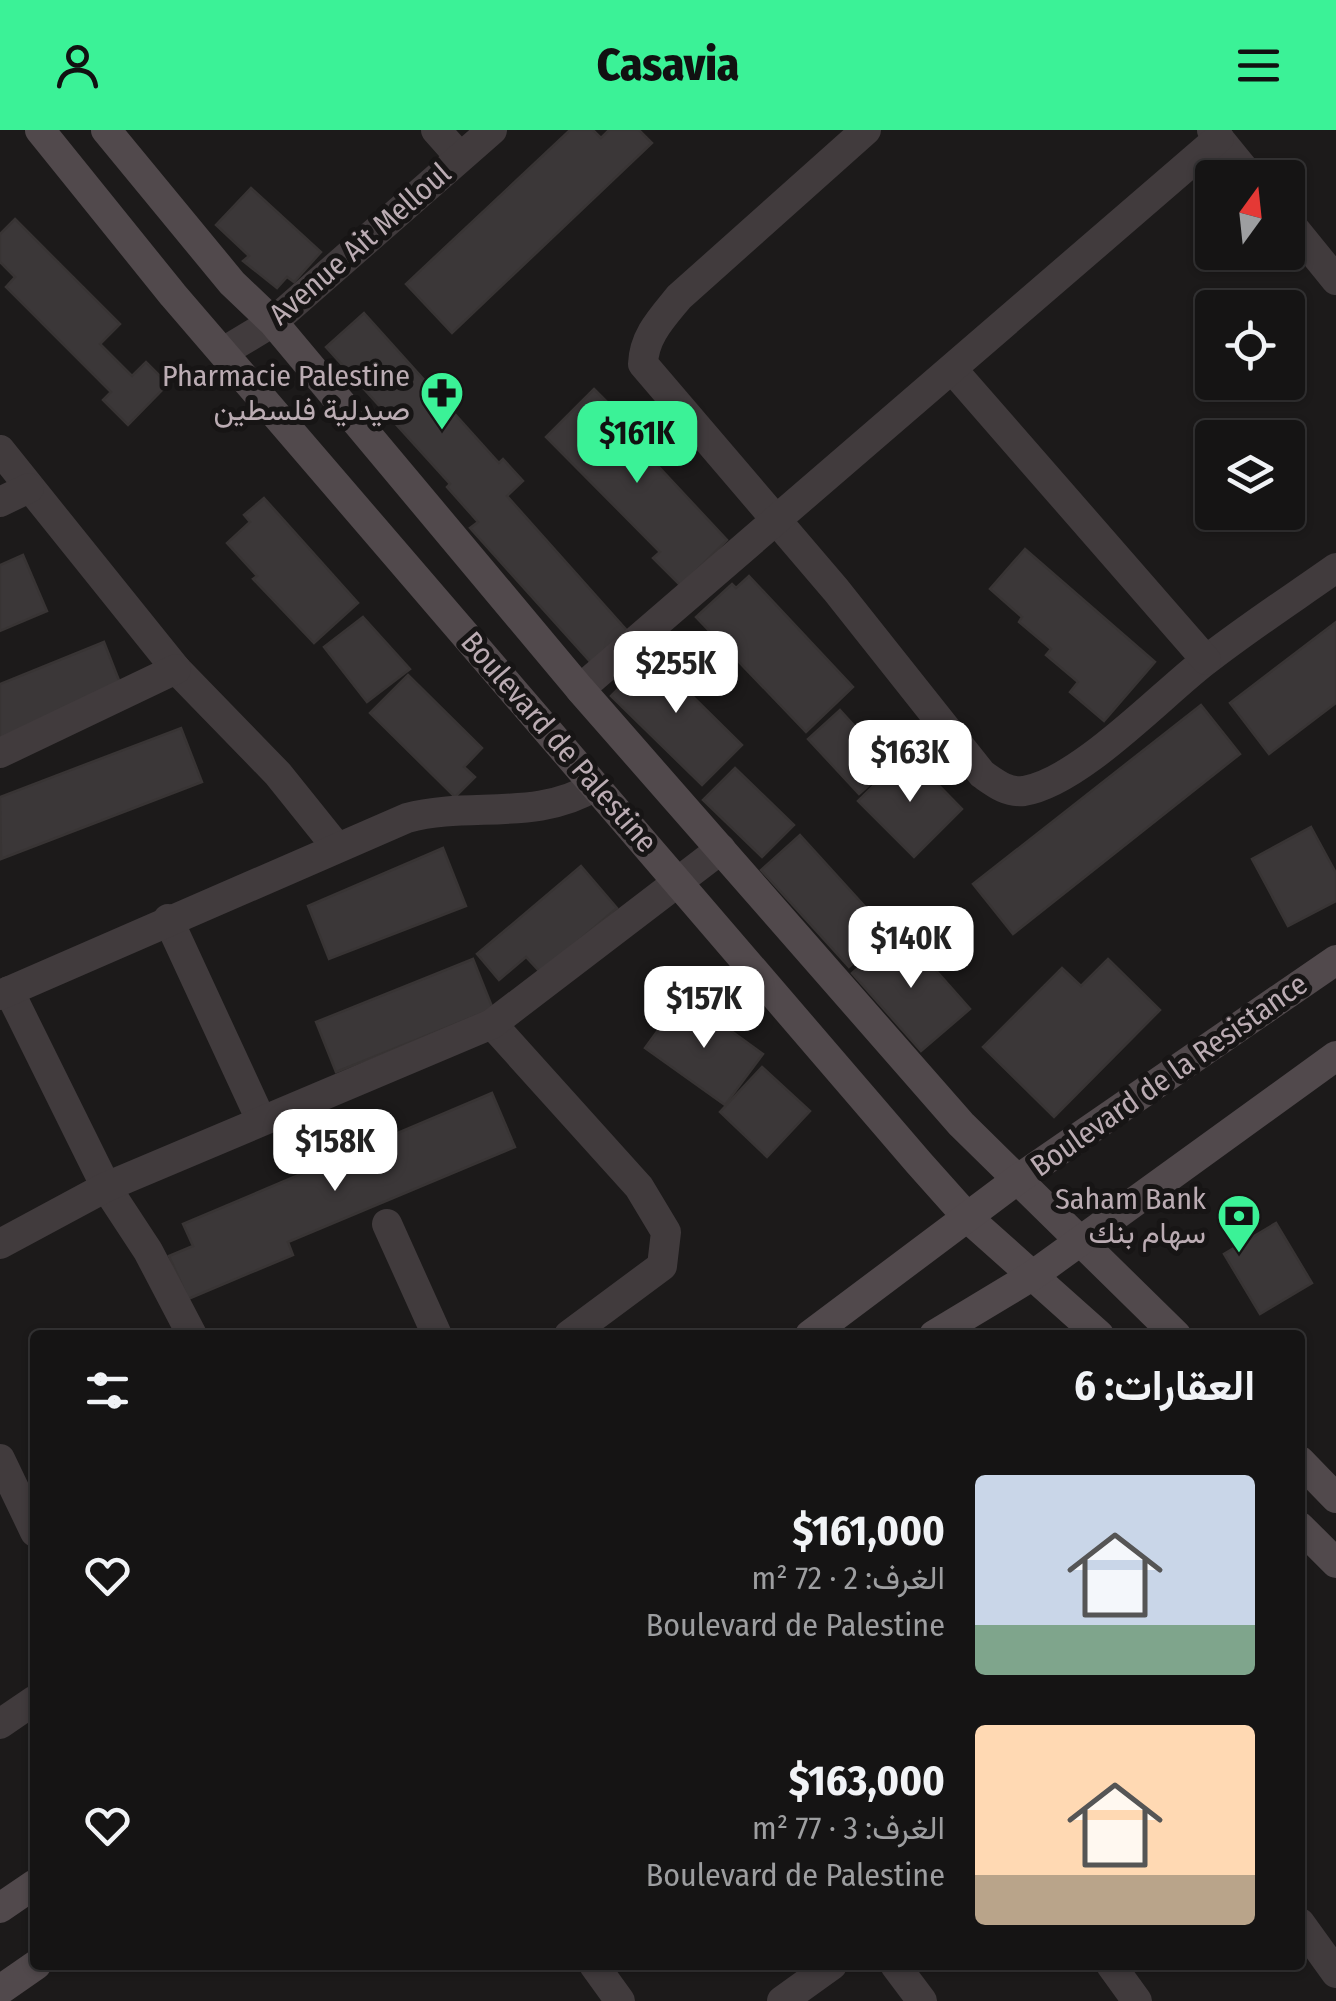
<!DOCTYPE html>
<html lang="ar">
<meta charset="utf-8">
<style>
:root{--surface:#151414;--page:#1e1d1d;--text:#f1f3f6;--muted:#9d9ea0;--line:#343334;--accent:#3bf297}
body{margin:0;font-family:"Fira Sans Condensed",Vazirmatn,sans-serif;background:var(--page);color:var(--text);direction:rtl;height:100vh;display:flex;flex-direction:column;font-size:38px;white-space:nowrap}
*{box-sizing:border-box;margin:0}
p{font-size:32px;color:var(--muted)}
.icon{flex:none;width:55px;height:55px;fill:none;stroke:currentColor;stroke-width:2;stroke-linecap:round;stroke-linejoin:round}
.map{position:relative;flex:1;overflow:hidden;direction:ltr}
.drawer{position:absolute;left:30px;top:1200px;width:1275px;height:640px;display:flex;flex-direction:column;background:var(--surface);border-radius:10px;box-shadow:0 2px 8px #0004,0 0 0 2px var(--line);direction:rtl}
.drawer>*{flex:none}
.needle{width:65px;rotate:15deg}
.fabs{position:absolute;left:1195px;top:30px;display:grid;gap:20px}
.fabs a{display:grid;place-items:center;width:110px;height:110px;border-radius:10px;background:var(--surface);box-shadow:0 2px 8px #0004,0 0 0 2px var(--line);font-size:50px}
.price{position:absolute;translate:-50% -85px;padding:0 22px;border-radius:20px;background:#fff;color:#222;font-size:32px;line-height:65px;filter:drop-shadow(0 2px 5px #0008)}
.price::after{content:'';position:absolute;left:50%;top:60px;width:30px;height:22px;margin-left:-15px;background:inherit;clip-path:polygon(0 0,100% 0,50% 100%)}
.price.on{background:var(--accent);color:#111}
ul{padding:0;list-style:none}
li{display:flex;align-items:center;gap:30px;height:250px;padding:0 50px}
li span{display:grid;place-items:center;flex:none;width:280px;height:200px;border-radius:10px;color:#555}
li>.icon{margin-inline-start:auto}
span .icon{width:120px;height:120px;fill:#fffc;stroke-width:1}
li b{font-size:42px}
h2{display:flex;justify-content:space-between;align-items:center;height:120px;padding:0 50px;font-size:42px}
header{display:flex;justify-content:space-between;align-items:center;height:130px;padding:0 50px;background:var(--accent);color:#111;font-size:45px;font-weight:800}
.map>svg:first-child{display:block}
</style>
<header><svg class="icon" aria-label="menu" viewBox="0 0 24 24"><path d="M4 6h16M4 12h16M4 18h16"/></svg>Casavia<svg class="icon" aria-label="person" viewBox="0 0 24 24"><circle cx="12" cy="8" r="4"/><path d="M4 21q1-7 8-7t8 7"/></svg></header>
<div class="map">
<svg width="1336" height="1871" viewBox="0 0 1336 1871">
<rect width="100%" height="100%" fill="#1c1a1a"/>
<!-- building -->
<g fill="#3b3738" stroke="#383434" stroke-width="2.5">
<path d="M570 0H593L601 8 609 0H639L652 13 452 203 406 154Z"/>
<path d="M251 58 321 122 294 152 287 147 277 158 243 131 249 126 216 95Z"/>
<path d="M15 89 120 194 100 214 132 246 146 232 168 254 128 295 103 270 111 262 6 157 15 147 0 132V104Z"/>
<path d="M364 183 499 333 503 329 523 351 507 366 630 504 594 536 470 398 478 392 447 357 450 354 326 217Z"/>
<path d="M594 259 651 316 645 322 727 410 681 456 653 428 660 422 546 307Z"/>
<path d="M264 368 358 473 314 513 253 449 257 446 227 413 250 392 244 385Z"/>
<path d="M1025 419 1155 532 1104 591 1070 562 1078 552 1046 525 1051 519 1019 492 1022 487 990 459Z"/>
<path d="M23 425 47 481 0 501V435Z"/>
<path d="M749 446 853 557 806 602 696 487 732 454 736 458Z"/>
<path d="M363 487 410 539 367 572 324 517Z"/>
<path d="M1336 492V573L1269 624 1230 573Z"/>
<path d="M104 512 124 563 0 613V554Z"/>
<path d="M661 515 690 544 680 554 742 615 702 655 611 566Z"/>
<path d="M408 545 482 618 464 637 475 647 455 667 370 583Z"/>
<path d="M1201 575 1240 624 1013 804 973 754Z"/>
<path d="M840 580 870 613 886 598 907 621 859 664 808 609Z"/>
<path d="M181 598 202 652 1 729 0 667Z"/>
<path d="M907 623 962 679 914 727 858 671Z"/>
<path d="M735 638 794 695 762 727 703 670Z"/>
<path d="M1311 697 1336 743V771L1288 796 1252 729Z"/>
<path d="M800 705 888 802 849 837 761 740Z"/>
<path d="M443 718 466 776 329 829 308 776Z"/>
<path d="M581 736 617 778 541 843 526 827 499 850 477 824Z"/>
<path d="M901 801 970 879 921 921 852 843Z"/>
<path d="M473 829 493 879 336 942 316 892Z"/>
<path d="M1108 829 1160 880 1054 987 983 917 1062 838 1081 856Z"/>
<path d="M683 866 763 924 725 975 645 918Z"/>
<path d="M762 937 810 981 767 1027 720 982Z"/>
<path d="M492 963 515 1017 288 1112 293 1125 188 1169 169 1126 193 1116 183 1094Z"/>
<path d="M1276 1093 1312 1153 1260 1184 1224 1124Z"/>
</g>
<g fill="none" stroke-linecap="round" stroke-linejoin="round">
<!-- street -->
<g stroke="#413b3d" stroke-width="30">
<path d="M436 0 460 27"/>
<path d="M866 0 679 167C662 188 644 206 643 234L836 460 982 644C995 653 1007 663 1024 661 1079 652 1159 567 1204 532 1246 499 1292 469 1336 438"/>
<path d="M1212 0 1251 48"/>
<path d="M1288 91 1336 150"/>
<path d="M223 222 273 192 492 0"/>
<path d="M952 239 1206 530"/>
<path d="M0 320 176 539 278 644 335 715"/>
<path d="M0 372 29 358"/>
<path d="M580 559 1219 8"/>
<path d="M0 623 176 539"/>
<path d="M168 789 260 988"/>
<path d="M9 861 106 1057 148 1121 192 1205"/>
<path d="M0 865 407 688C469 671 537 692 595 656"/>
<path d="M492 894 639 1057 666 1102 662 1136 569 1205"/>
<path d="M387 1094 437 1205"/>
<path d="M0 1114 106 1057 492 894 721 719"/>
<path d="M0 1329 35 1402"/>
<path d="M0 1594 35 1570"/>
<path d="M1300 1793 1336 1843"/>
<path d="M594 1835 620 1871"/>
<path d="M895 1835 922 1871"/>
<path d="M1111 1835 1137 1871"/>
<path d="M782 1871 832 1835"/>
</g>
<!-- secondary -->
<g stroke="#51494c" stroke-width="30">
<path d="M40 0 173 165 919 1033 969 1089 1099 1205"/>
<path d="M106 0 232 153 273 192 580 559 961 994 1176 1205"/>
<path d="M810 1205 1018 1049 1336 830"/>
<path d="M934 1205 1032 1146 1336 926"/>
<path d="M1300 1331 1336 1368"/>
<path d="M1300 1397 1336 1433"/>
<path d="M0 1778 35 1754"/>
<path d="M0 1860 36 1835"/>
</g>
</g>
<!-- icons -->
<defs>
<symbol id="pharmacy-pin" viewBox="-11 -11 22 30"><path d="M0 17L-7.5 6A9.5 9.5 0 1 1 7.5 6Z" fill="#3bf297" stroke="#171515"/><path d="M-2-6h4v4h4v4h-4v4h-4v-4h-4v-4h4Z" fill="#111"/></symbol>
<symbol id="bank-pin" viewBox="-11 -11 22 30"><path d="M0 17L-7.5 6A9.5 9.5 0 1 1 7.5 6Z" fill="#3bf297" stroke="#171515"/><path d="M-6-4H6V4H-6ZM0-2.3a2.3 2.3 0 1 0 0 4.6a2.3 2.3 0 1 0 0-4.6Z" fill="#111"/></symbol>
</defs>
<g fill-rule="evenodd">
<use href="#pharmacy-pin" x="417" y="238" width="50" height="68"/>
<use href="#bank-pin" x="1214" y="1061" width="50" height="68"/>
</g>
<g text-anchor="middle" stroke-width="10" stroke-linejoin="round" paint-order="stroke">
<!-- street labels -->
<g font-size="30" fill="#bbacb3" stroke="#171515">
<text transform="translate(360 114) rotate(-41)" y="10">Avenue Ait Melloul</text>
<text transform="translate(559 612) rotate(49)" y="10">Boulevard de Palestine</text>
<text transform="translate(1169 945) rotate(-35)" y="10">Boulevard de la Resistance</text>
</g>
<!-- poi labels -->
<g font-size="30" fill="#bbacb3" stroke="#171515" text-anchor="end">
<text x="410" y="256">Pharmacie Palestine<tspan x="410" dy="34">صيدلية فلسطين</tspan></text>
<text x="1206" y="1079">Saham Bank<tspan x="1206" dy="34">سهام بنك</tspan></text>
</g>
</g>
</svg>
<div class="fabs">
<a><svg class="needle" viewBox="-14 -14 28 28"><path d="M0-13l5 13h-10z" fill="#e53935"/><path d="M0 13l5-13h-10z" fill="#9d9ea0"/></svg></a>
<a><svg class="icon" aria-label="locate" viewBox="0 0 24 24"><circle cx="12" cy="12" r="6"/><path d="M12 2v4M12 18v4M2 12h4M18 12h4"/></svg></a>
<a><svg class="icon" aria-label="layers" viewBox="0 0 24 24"><path d="M12 4l9 5-9 5-9-5zM3 14l9 5 9-5"/></svg></a>
</div>
<b class="price on" style="left:637px;top:356px">$161K</b>
<b class="price" style="left:676px;top:586px">$255K</b>
<b class="price" style="left:910px;top:675px">$163K</b>
<b class="price" style="left:911px;top:861px">$140K</b>
<b class="price" style="left:704px;top:921px">$157K</b>
<b class="price" style="left:335px;top:1064px">$158K</b>
<section class="drawer">
<h2>العقارات: 6<svg class="icon" aria-label="filters" viewBox="0 0 24 24"><path d="M4 7h16M4 17h16"/><circle cx="9" cy="7" r="2"/><circle cx="15" cy="17" r="2"/></svg></h2>
<ul>
<li><span style="background:linear-gradient(#c9d6e8 75%,#7fa58c 0)"><svg class="icon" aria-label="home" viewBox="0 0 24 24"><path d="M3 11l9-7 9 7M6 9v11h12V9"/></svg></span><div><b>$161,000</b><p>الغرف: 2 · 72 m²</p><p>Boulevard de Palestine</p></div><svg class="icon" aria-label="heart" viewBox="0 0 24 24"><path d="M12 20l-8-8c-3-5 5-10 8-4 3-6 11-1 8 4z"/></svg></li>
<li><span style="background:linear-gradient(#ffd9b3 75%,#b9a48a 0)"><svg class="icon" aria-label="home" viewBox="0 0 24 24"><path d="M3 11l9-7 9 7M6 9v11h12V9"/></svg></span><div><b>$163,000</b><p>الغرف: 3 · 77 m²</p><p>Boulevard de Palestine</p></div><svg class="icon" aria-label="heart" viewBox="0 0 24 24"><path d="M12 20l-8-8c-3-5 5-10 8-4 3-6 11-1 8 4z"/></svg></li>
</ul>
</section>
</div>
